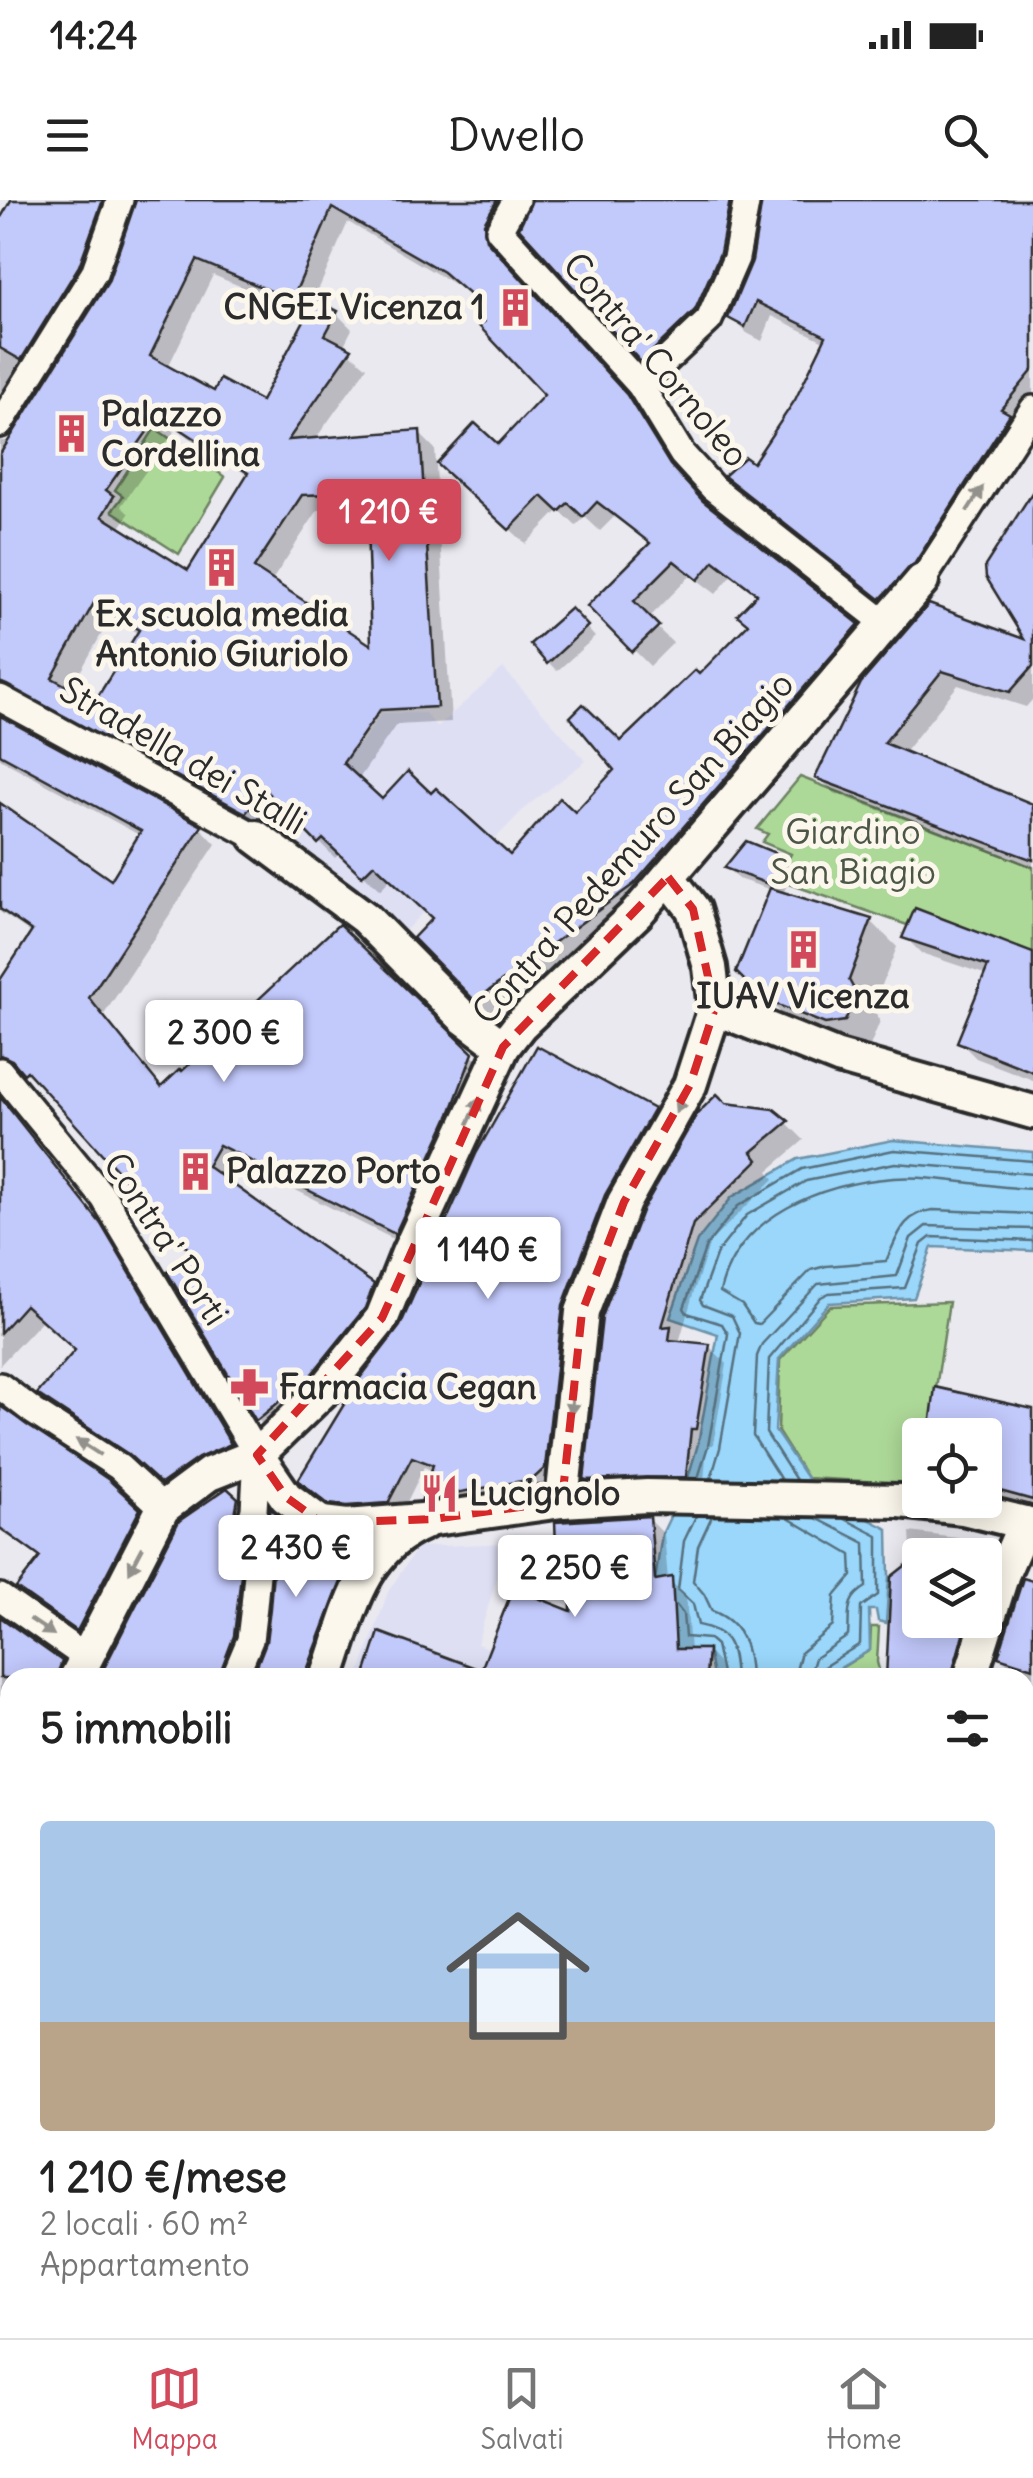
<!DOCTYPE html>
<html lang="it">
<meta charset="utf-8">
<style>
:root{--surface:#fff;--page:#f6f6f6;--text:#222;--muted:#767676;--line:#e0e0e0;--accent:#d1495b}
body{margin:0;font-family:Delius,sans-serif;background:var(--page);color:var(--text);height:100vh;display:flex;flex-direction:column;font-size:38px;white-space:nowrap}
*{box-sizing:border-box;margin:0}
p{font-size:32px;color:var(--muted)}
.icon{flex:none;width:55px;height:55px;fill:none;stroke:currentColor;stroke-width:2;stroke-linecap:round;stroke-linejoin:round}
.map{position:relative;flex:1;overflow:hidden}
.drawer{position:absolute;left:0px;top:1468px;width:1035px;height:672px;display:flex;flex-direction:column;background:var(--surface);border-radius:30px 30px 0 0;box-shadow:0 5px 25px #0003}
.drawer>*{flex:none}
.buttons{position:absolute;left:902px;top:1218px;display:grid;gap:20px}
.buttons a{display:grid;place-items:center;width:100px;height:100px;border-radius:10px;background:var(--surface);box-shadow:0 5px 25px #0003;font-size:50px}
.price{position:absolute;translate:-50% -85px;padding:0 22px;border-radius:10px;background:#fff;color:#222;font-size:32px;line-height:65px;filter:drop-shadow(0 2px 5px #0008)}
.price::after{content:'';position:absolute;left:50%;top:60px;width:30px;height:22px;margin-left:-15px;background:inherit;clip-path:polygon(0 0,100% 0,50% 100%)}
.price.active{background:var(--accent);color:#fff}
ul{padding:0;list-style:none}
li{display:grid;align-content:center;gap:20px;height:530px;padding:0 40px}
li+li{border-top:2px solid var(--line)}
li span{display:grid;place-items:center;height:310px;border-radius:10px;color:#555}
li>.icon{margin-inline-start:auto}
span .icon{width:180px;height:180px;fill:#fffc;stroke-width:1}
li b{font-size:42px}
h2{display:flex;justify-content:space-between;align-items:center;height:120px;padding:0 40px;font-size:42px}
.status{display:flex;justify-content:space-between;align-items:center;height:70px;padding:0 50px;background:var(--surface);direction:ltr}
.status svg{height:28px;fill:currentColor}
header{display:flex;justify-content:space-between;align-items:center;height:130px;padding:0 40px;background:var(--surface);font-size:45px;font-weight:600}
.tabs{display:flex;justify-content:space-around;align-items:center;height:140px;border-top:2px solid var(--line);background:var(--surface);font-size:28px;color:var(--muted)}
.tabs a{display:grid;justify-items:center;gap:5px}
.tabs .active{color:var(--accent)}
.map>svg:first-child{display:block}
</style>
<div class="status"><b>14:24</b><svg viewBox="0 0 49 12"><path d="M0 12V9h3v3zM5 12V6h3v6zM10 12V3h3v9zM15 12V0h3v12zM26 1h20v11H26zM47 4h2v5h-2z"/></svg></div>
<header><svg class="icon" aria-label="menu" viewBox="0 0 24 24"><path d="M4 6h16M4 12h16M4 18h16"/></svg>Dwello<svg class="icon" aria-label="search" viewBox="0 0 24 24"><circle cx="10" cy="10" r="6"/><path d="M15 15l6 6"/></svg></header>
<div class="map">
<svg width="1033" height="2138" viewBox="0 0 1033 2138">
<rect width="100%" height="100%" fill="#eae9f0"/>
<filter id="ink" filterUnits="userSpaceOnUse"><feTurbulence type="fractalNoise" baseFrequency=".01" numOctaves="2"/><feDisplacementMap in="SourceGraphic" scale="20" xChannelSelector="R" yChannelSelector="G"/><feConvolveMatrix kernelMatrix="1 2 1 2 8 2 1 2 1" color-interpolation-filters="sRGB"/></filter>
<g filter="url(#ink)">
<!-- built -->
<g fill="#dedff3">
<path d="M503 468 586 561 527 606 395 741 242 622 318 523 345 533 360 545 382 513H425L437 527Z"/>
<path d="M507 1343 477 1444 568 1477 358 1478 388 1392 418 1347Z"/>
</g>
<!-- green -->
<g fill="#add998" stroke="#6c8262" stroke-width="2.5">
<path d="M155 228 225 277 179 354 112 311 123 296 115 290Z"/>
<path d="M800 577 1033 667V759L1001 741 916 709 907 725 778 680 791 654 762 642 768 634 757 629Z"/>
<path d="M949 1102 929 1235H920V1284L807 1278 778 1232 780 1160 830 1106Z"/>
<path d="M871 1427H879L877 1462 881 1477 825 1478 870 1450Z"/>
<path d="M1025 1977 1033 1979V2138H894L896 2130H1025Z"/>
</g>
<!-- water -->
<path fill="#9ad7fb" stroke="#6e92a8" stroke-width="2.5" d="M893 940 1033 952V1051L932 1047 914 1098 829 1103 779 1159 775 1231 817 1293 888 1329 889 1377 886 1423 878 1421 876 1410H869L870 1450 825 1477H713L708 1449H673L655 1380 662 1334 687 1281 698 1244 718 1134 670 1118 697 1041 732 997 798 959Z"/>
<!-- shadow -->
<g fill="#0003" fill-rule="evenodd">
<path d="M14 0H133L120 11 1 232V241H8L16 234 110 82 137 0H530L518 7 500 39 498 51 642 214 684 282 705 306 873 441 649 699 493 815 416 738 435 719 391 678 380 690 340 653 335 658 281 603 263 627 0 512V24ZM348 22 461 88 481 104 487 122 548 195 498 248 457 280 526 344 559 310 576 326 585 317 600 331 614 317 651 345 590 406 650 466 673 443 648 419 691 375 716 394 731 376 759 396 750 425 699 478 621 545 617 570 575 616 510 658 382 603 358 580 396 525 451 522 435 249 419 233 314 241 367 167 343 147 352 129 336 113 313 102ZM213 75 310 115 262 204 214 195 167 169ZM176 229 249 276 188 374 119 329 129 314 121 306ZM369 308 374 449 271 382 318 310ZM111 417 139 434 96 505 70 490Z"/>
<path d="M535 0H1033V205L898 413 728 276 754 266 797 201 826 142 772 116 762 141 747 133 731 117 753 65 764 4H756L735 70 658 176 643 160Z"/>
<path d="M1033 294V499L1026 507 958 485 903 554 1033 606V668L834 593 818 577 863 484 1030 444Z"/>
<path d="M571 411 595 437 557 471 548 462Z"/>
<path d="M0 519 201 628 216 644 103 816 163 889 182 875 339 727 488 871 411 1048 236 960 223 980 372 1086 389 1102 273 1235 258 1220 170 1072 194 1051 44 886 41 888 23 870 7 873 0 881 3 900 116 1043 245 1260 179 1299 147 1269 56 1209 40 1194 78 1151 43 1119 0 1165V780L33 734 0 712V606L112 683 141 636 0 559Z"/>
<path d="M784 659 795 670 782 695 871 721 897 747 873 808 880 821 870 846 852 848 792 824 739 771 772 690 738 679 727 668Z"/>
<path d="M905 737 1033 755V880L976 858 960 842 987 775 921 753Z"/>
<path d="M725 906 787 923 804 940 768 971 774 979 710 1042 694 1091 680 1139 685 1144 709 1146 727 1164 713 1245H707L703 1293 604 1296 587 1279Z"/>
<path d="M652 911 664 923 617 1007 557 1281 546 1290 436 1310 424 1298 433 1271 424 1267 401 1314 343 1315 314 1292Z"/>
<path d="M0 1210 138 1311 155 1327 94 1445 35 1404 19 1388 41 1359 0 1330Z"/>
<path d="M1033 1212V1309L985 1297V1235H931Z"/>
<path d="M237 1300 253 1317 240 1478H102Z"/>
<path d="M649 1319 664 1334 668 1380 686 1395 690 1452 707 1451 722 1467V1478H366L483 1474 574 1415 573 1358 559 1344Z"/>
<path d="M910 1332 957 1338 987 1350 1002 1364 967 1478H888L894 1378 912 1364ZM920 1355H985V1420H920Z"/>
<path d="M329 1357 359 1392 326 1478H253Z"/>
<path d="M1033 1384V1477L1015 1471 1000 1456Z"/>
<path d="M0 1418 61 1463 76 1478H10V1667L0 1694Z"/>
<path d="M1025 1583 1033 1586V1698L1025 1699Z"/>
<path d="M1033 1725V1797L1025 1796V1726Z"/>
<path d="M1025 1909 1033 1910V1983L1025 1982Z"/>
<path d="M10 2056V2130H46L31 2138H0V2061Z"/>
<path d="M56 2130H93L78 2138H64Z"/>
<path d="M385 2130H592L608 2138H408Z"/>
<path d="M636 2130H690L687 2138H644Z"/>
</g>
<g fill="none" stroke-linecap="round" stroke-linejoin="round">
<!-- shore -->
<g stroke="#57707e" stroke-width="2.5">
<path d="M1033 989C989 988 936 975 894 978 823 983 737 1015 720 1092L742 1105 754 1123 759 1124 811 1070 826 1066 886 1061C898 1037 901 1014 933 1010L1033 1014"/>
<path d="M698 1278 708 1246 728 1134 722 1124 687 1113 684 1108 706 1046 738 1006 802 969 894 950 1033 961"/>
<path d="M711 1279 720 1248 740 1133 732 1116 703 1105 700 1100 717 1053 747 1015 806 981 895 963 1033 974"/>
<path d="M781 1280 753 1236 757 1156 762 1144 818 1084 897 1076 911 1038 926 1026 1033 1029"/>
<path d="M796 1280 766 1233 769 1159 821 1097 829 1093 905 1088 922 1044 931 1037 1033 1041"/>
<path d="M696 1316 684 1341 678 1390 693 1404 698 1425C730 1431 733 1446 735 1478"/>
<path d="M712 1316 698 1346 693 1381 704 1394 712 1411C742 1422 749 1447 750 1478"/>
<path d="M788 1318 851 1355 852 1376 835 1396 833 1426 801 1452 794 1478"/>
<path d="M676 1405 683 1414 685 1437 709 1439 716 1445 723 1478"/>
<path d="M809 1478 815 1458 848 1436C850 1413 844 1400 866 1387L865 1343 816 1318"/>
<path d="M821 1478 825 1466 860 1444 861 1407 878 1395V1336L845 1319"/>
</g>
<!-- river -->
<path stroke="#9ad7fb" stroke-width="60" d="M1025 1991 1033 1992"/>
</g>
<!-- building -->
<g fill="#c2c9fb" stroke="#2b2b2b" stroke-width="2.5" fill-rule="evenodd">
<path d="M11 0H103L79 66 21 160 0 148V19Z"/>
<path d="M136 0H497L484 23 486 40 627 195 670 265 703 301 859 424 634 684 475 801 413 738 432 718 374 664 362 676 323 639 318 644 264 589 246 613 0 482V254L108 82ZM332 8 443 72 479 103 473 109 484 122 479 126 544 195 498 244 475 223 437 264 509 330 542 296 559 312 568 303 583 317 597 302 650 343 587 406 632 452 659 426 634 401 674 361 698 380 714 361 757 394 737 415 748 424 699 474 695 470 621 541 583 504 570 517 614 570 575 612 560 598 510 655 436 588 431 593 408 571 382 599 343 563 380 510 437 507 420 230 288 240 352 149 325 135 338 111 315 100 261 201 220 179 214 191 150 156 197 60 292 100ZM159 215 248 273 188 370 102 316 114 296 106 290ZM366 293 371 445 254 368 302 295ZM94 403 139 430 95 501 52 478Z"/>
<path d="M532 0H730L720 53 695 110 641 162 519 28Z"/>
<path d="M762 0H1033V170L1001 209 1010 214 915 363 880 399 724 276 745 257 753 263 795 200 826 136 756 102 745 127 728 118 752 61Z"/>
<path d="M1033 291V466L1010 492 942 471 884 543 1033 604V660L815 578 861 483 929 404 1024 439 986 377 985 366Z"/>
<path d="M571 408 588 426 547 464 530 444Z"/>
<path d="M0 516 202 626 89 798 161 887 180 869 182 871 339 724 473 853 450 914 395 1034 219 945 207 966 374 1084 365 1108 311 1175 256 1221 167 1072 190 1051 27 871 24 874 12 860 0 855V780L32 731 0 709V603L111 680 141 631 0 554Z"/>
<path d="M746 641 785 657 771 685 724 668Z"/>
<path d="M770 688 872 719 849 780 856 793 845 821 825 824 763 799 736 772Z"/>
<path d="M915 708 1033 753V872L957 842 988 766 902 738Z"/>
<path d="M537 846 654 909 605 995 563 1105 545 1268 533 1279 422 1299 433 1265 412 1257 388 1303 347 1306 328 1304 298 1280 360 1178 400 1126 476 954Z"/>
<path d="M717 894 726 903 774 909 789 921 752 952 758 960 693 1024 678 1073 662 1127 671 1126 669 1140 710 1144 696 1229H691L686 1277 584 1280 602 1117 642 1011 697 914Z"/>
<path d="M0 897 101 1024 231 1244 198 1258 161 1284 128 1254 37 1194 75 1150 25 1105 0 1133Z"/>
<path d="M935 1187 1033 1209V1300L985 1287V1235H929Z"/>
<path d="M0 1206 109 1280 140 1309 77 1431 16 1388 40 1357 0 1328Z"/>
<path d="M227 1288 238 1298 231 1336 241 1375 234 1436 218 1478H99L179 1321Z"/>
<path d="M270 1309 331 1355 344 1374 304 1478H252L266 1442 270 1408 273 1371 264 1333Z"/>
<path d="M650 1316 655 1380 672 1377 676 1449H708L706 1478H364L379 1432 481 1470 513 1388 571 1411 570 1346 556 1345 555 1322Z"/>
<path d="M920 1354V1420H967L951 1478H886L891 1377Z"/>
<path d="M1023 1378 1033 1381V1468L998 1457Z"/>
<path d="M0 1417 62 1461 56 1478H0Z"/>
</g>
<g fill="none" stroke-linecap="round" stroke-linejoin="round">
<defs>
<g id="pedestrian">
<path d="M516 0 499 30 640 185 682 254 713 288 886 424"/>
<path d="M640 185 709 120 736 58 746 4"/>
<path d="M0 224 94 73 120 0"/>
<path d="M922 381 1033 209"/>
<path d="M0 498 256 637"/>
<path d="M0 871 104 998 257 1255 254 1310 247 1333 257 1374 254 1406 250 1440 234 1478"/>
<path d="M0 1186 34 1212 119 1267 163 1308"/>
<path d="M0 1397 84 1456"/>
</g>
<g id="minor">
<path d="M256 637 365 718 464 818 503 847"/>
<path d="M715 808 838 857 1033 912"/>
<path d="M257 1255 286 1297 345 1341 367 1371"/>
<path d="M562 1301 582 1112 624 1002 690 885 715 808 710 767 693 709 668 677"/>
<path d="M322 1323 347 1326 434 1319 562 1301 647 1296 900 1301 963 1308 1033 1325"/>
<path d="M76 1478 163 1308 209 1274 257 1255 326 1188 382 1118 408 1053 503 847 520 825 637 713 922 381"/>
<path d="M327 1478C349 1417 359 1350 424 1323"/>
<path d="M970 1478 1003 1373 1025 1323"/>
<path d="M0 1690 10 1661"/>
<path d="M1025 1704 1033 1703"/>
<path d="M0 1735 10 1745"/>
<path d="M0 2012 10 1998"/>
<path d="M331 2130 353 2138"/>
<path d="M224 2138 229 2130"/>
<path d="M870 2138 872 2130"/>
</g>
</defs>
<!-- pedestrian casing -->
<use href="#pedestrian" stroke="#2b2b2b" stroke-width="32"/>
<!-- minor casing -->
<use href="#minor" stroke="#2b2b2b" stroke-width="40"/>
<!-- pedestrian -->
<use href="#pedestrian" stroke="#fbf7ec" stroke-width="25"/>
<!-- minor -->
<use href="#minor" stroke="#fbf7ec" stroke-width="32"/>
</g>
<!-- one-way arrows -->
<defs><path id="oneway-solid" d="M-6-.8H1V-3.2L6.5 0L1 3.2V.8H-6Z" transform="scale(2.5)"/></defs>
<g fill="#93918c">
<use href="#oneway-solid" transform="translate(975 299) rotate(-57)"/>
<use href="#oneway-solid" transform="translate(682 900) rotate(116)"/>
<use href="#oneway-solid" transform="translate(474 911) rotate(-65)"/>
<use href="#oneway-solid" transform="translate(572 1201) rotate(96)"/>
<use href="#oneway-solid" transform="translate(88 1247) rotate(-147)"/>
<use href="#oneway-solid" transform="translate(136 1360) rotate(118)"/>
<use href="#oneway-solid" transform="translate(42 1427) rotate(34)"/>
</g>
</g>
<!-- marked area -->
<path fill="none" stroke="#d62828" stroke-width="8" stroke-dasharray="20 12" stroke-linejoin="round" d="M668 677 693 709 715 808 690 885 624 1002 582 1112 562 1301 434 1319 322 1323 286 1297 257 1255 382 1118 503 847Z"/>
<!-- icons -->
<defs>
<symbol id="building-bare" viewBox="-9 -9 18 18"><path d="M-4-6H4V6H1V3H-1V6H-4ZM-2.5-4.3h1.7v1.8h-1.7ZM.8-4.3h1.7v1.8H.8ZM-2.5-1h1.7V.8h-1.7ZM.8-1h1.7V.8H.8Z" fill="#d1495b" stroke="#fbf7ec" stroke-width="2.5" paint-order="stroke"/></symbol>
<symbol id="pharmacy-bare" viewBox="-9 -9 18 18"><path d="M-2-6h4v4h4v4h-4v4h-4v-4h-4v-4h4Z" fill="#d1495b" stroke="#fbf7ec" stroke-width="2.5" paint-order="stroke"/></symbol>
<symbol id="restaurant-bare" viewBox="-9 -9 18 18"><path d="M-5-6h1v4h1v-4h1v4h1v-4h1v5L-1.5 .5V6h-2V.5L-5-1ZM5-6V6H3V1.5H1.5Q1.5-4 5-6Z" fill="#d1495b" stroke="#fbf7ec" stroke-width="2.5" paint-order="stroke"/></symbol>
</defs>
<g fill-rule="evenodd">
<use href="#building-bare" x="488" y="80" width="55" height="55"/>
<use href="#building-bare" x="44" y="206" width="55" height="55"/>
<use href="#building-bare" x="194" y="340" width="55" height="55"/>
<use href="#building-bare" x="776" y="722" width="55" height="55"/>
<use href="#building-bare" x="168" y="944" width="55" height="55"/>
<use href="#pharmacy-bare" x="222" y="1160" width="55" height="55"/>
<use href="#restaurant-bare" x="412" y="1266" width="55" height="55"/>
</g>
<g text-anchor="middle" stroke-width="10" stroke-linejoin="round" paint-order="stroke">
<!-- poi labels -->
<g font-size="35" font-weight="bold" fill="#2b2b2b" stroke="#fbf7ec" text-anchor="start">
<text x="485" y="119" text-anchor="end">CNGEI Vicenza 1</text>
<text x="101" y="226">Palazzo<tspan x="101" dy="40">Cordellina</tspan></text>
<text x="222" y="426" text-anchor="middle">Ex scuola media<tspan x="222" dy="40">Antonio Giuriolo</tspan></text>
<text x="803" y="808" text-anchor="middle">IUAV Vicenza</text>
<text x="226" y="983">Palazzo Porto</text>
<text x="279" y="1199">Farmacia Cegan</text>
<text x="469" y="1305">Lucignolo</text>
</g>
<!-- street labels -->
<g font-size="35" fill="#2b2b2b" stroke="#fbf7ec">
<text transform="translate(656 160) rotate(50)" y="12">Contra' Cornoleo</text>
<text transform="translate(183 556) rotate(30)" y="12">Stradella dei Stalli</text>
<text transform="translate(633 648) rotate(-48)" y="12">Contra' Pedemuro San Biagio</text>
<text transform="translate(166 1039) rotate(57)" y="12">Contra' Porti</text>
</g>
<!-- park labels -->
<g font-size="35" fill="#4c5646" stroke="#fbf7ec">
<text x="853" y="644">Giardino<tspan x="853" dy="40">San Biagio</tspan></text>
</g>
</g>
</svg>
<div class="buttons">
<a><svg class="icon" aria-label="locate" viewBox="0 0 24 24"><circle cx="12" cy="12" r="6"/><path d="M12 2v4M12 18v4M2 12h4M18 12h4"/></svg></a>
<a><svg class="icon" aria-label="layers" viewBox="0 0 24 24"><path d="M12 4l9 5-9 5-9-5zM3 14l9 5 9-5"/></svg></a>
</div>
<b class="price active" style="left:389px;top:364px">1 210 €</b>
<b class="price" style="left:224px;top:885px">2 300 €</b>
<b class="price" style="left:488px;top:1102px">1 140 €</b>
<b class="price" style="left:296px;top:1400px">2 430 €</b>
<b class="price" style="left:575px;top:1420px">2 250 €</b>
<section class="drawer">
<h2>5 immobili<svg class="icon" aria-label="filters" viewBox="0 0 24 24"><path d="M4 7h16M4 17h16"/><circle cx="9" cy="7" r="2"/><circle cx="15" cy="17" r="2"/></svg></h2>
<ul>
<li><span style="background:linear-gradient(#a9c7e8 65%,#b9a48a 0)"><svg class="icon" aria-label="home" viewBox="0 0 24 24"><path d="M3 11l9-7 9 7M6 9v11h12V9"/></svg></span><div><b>1 210 €/mese</b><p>2 locali · 60 m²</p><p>Appartamento</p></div></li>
</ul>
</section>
</div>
<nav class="tabs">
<a class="active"><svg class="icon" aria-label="map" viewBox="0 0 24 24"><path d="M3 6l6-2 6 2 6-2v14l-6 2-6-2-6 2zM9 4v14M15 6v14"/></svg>Mappa</a>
<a><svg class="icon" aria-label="saved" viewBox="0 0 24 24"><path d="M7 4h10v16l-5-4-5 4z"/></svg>Salvati</a>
<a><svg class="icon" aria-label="home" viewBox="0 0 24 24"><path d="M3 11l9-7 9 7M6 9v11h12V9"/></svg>Home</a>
</nav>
